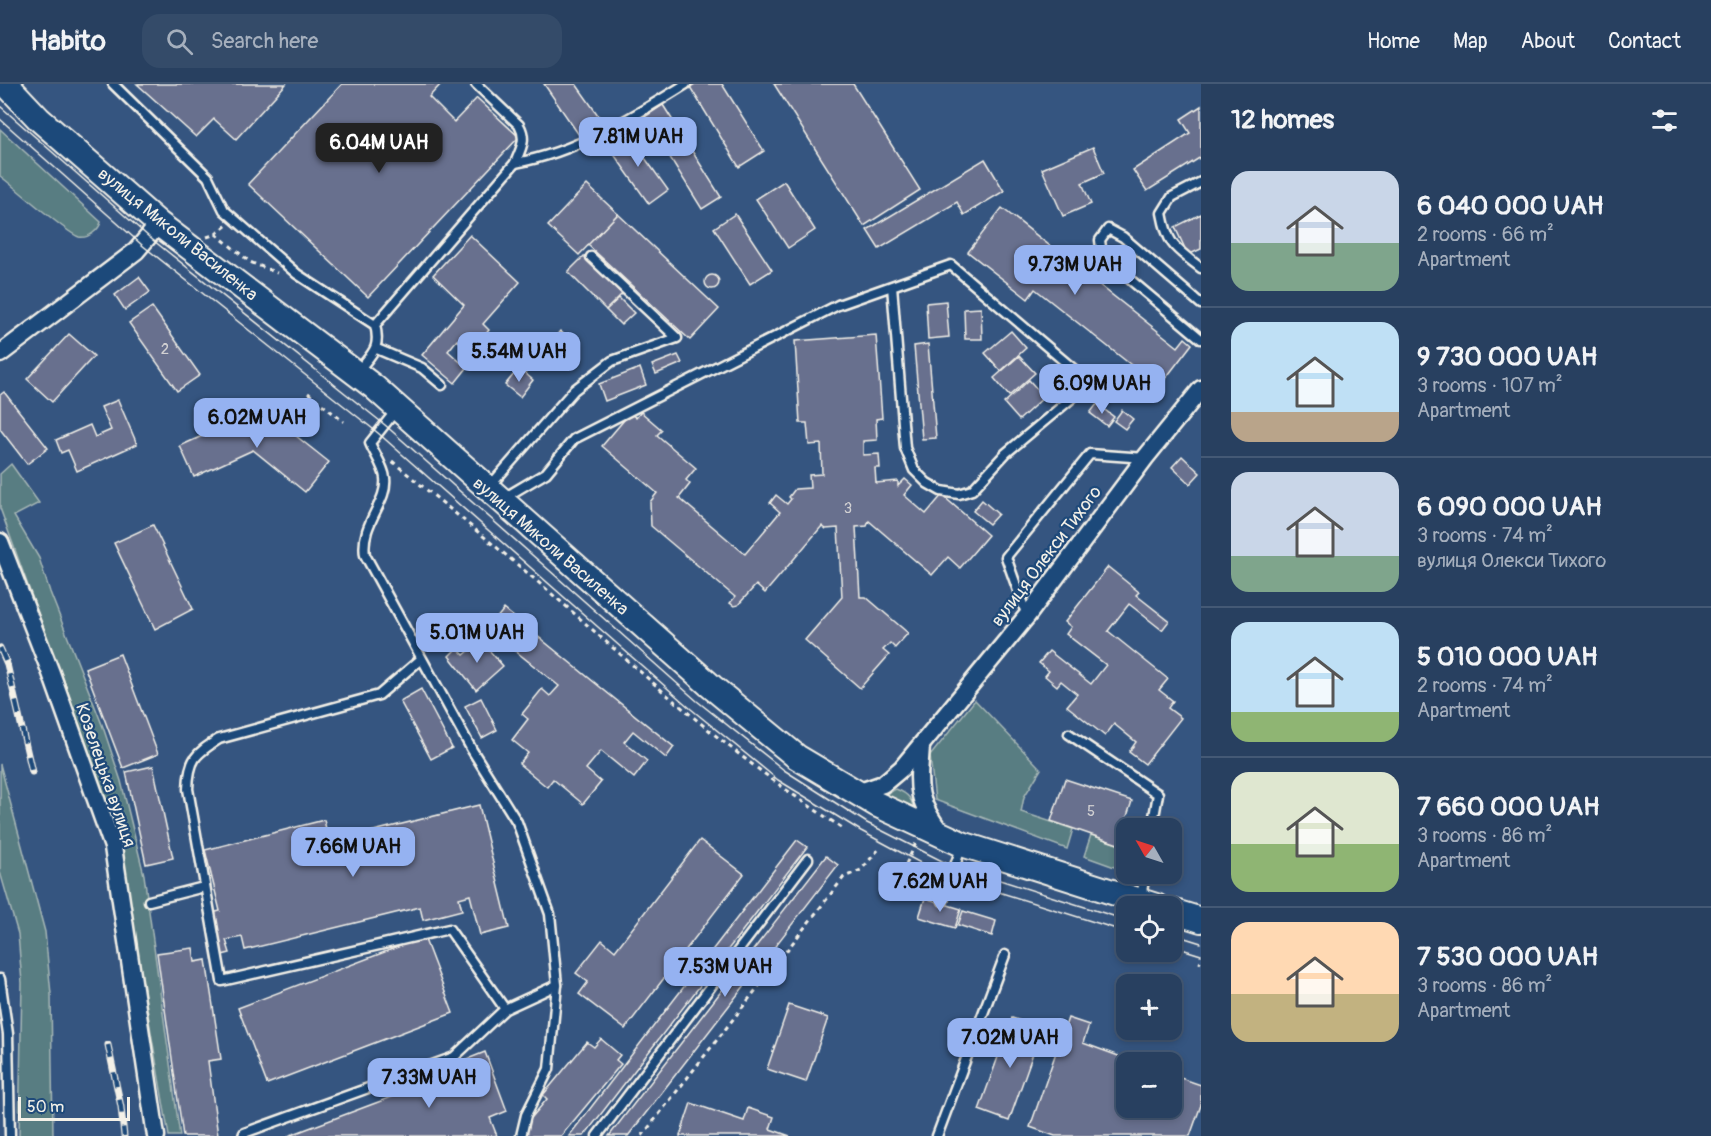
<!DOCTYPE html>
<meta charset="utf-8">
<style>
:root{--surface:#284060;--page:#344b69;--text:#f1f3f6;--muted:#a5afbd;--line:#445975;--accent:#95b2f1}
body{margin:0;font-family:Pangolin,sans-serif;background:var(--page);color:var(--text);height:100vh;display:flex;flex-direction:column;font-size:22px;white-space:nowrap}
*{box-sizing:border-box;margin:0}
p{font-size:20px;color:var(--muted)}
.icon{flex:none;width:33px;height:33px;fill:none;stroke:currentColor;stroke-width:2;stroke-linecap:round;stroke-linejoin:round}
.map{position:relative;flex:1;overflow:hidden}
.panel{display:flex;flex-direction:column;background:var(--surface);width:510px}
.panel>*{flex:none}
.needle{width:39px;rotate:309deg}
.controls{position:absolute;left:1116px;top:734px;display:grid;gap:12px}
.controls a{display:grid;place-items:center;width:66px;height:66px;border-radius:12px;background:var(--surface);box-shadow:0 3px 9px #0003,0 0 0 2px var(--line);font-size:30px}
.scale{position:absolute;left:18px;bottom:15px;width:112px;box-sizing:border-box;padding-left:6px;border:3px solid #f4f1e8;border-top:0;font-size:16px;line-height:21px;white-space:nowrap;color:#f4f1e8;-webkit-text-stroke:4px #1f4a7a;paint-order:stroke}
.price{position:absolute;translate:-50% -51px;padding:0 14px;border-radius:12px;background:var(--accent);color:#111;font-size:20px;line-height:39px;filter:drop-shadow(0 2px 3px #0008)}
.price::after{content:'';position:absolute;left:50%;top:36px;width:18px;height:14px;margin-left:-9px;background:inherit;clip-path:polygon(0 0,100% 0,50% 100%)}
.price.current{background:#222;color:#fff}
ul{padding:0;list-style:none}
li{display:flex;align-items:center;gap:18px;height:150px;padding:0 30px}
li+li{border-top:2px solid var(--line)}
li span{display:grid;place-items:center;flex:none;width:168px;height:120px;border-radius:18px;color:#555}
li>.icon{margin-inline-start:auto}
span .icon{width:72px;height:72px;fill:#fffc;stroke-width:1}
li b{font-size:26px}
h2{display:flex;justify-content:space-between;align-items:center;height:72px;padding:0 30px;font-size:26px}
header{display:flex;align-items:center;gap:36px;box-sizing:border-box;height:84px;padding:0 30px;background:var(--surface);border-bottom:2px solid var(--line)}
header strong{font-size:28px}
nav{display:flex;gap:33px;margin-inline-start:auto;font-size:21px}
.search{width:420px;height:54px;background:var(--page);display:flex;align-items:center;gap:15px;box-sizing:border-box;padding:0 21px;border-radius:18px;color:var(--muted);font-size:22px}
main{display:flex;flex:1;min-height:0}
.map>svg:first-child{display:block}
</style>
<header>
<strong>Habito</strong>
<div class="search"><svg class="icon" aria-label="search" viewBox="0 0 24 24"><circle cx="10" cy="10" r="6"/><path d="M15 15l6 6"/></svg>Search here</div>
<nav><a>Home</a><a>Map</a><a>About</a><a>Contact</a></nav>
</header>
<main>
<div class="map">
<svg width="1201" height="1052" viewBox="0 0 1201 1052">
<rect width="100%" height="100%" fill="#355580"/>
<filter id="ink" filterUnits="userSpaceOnUse"><feTurbulence type="fractalNoise" baseFrequency=".0167" numOctaves="2"/><feDisplacementMap in="SourceGraphic" scale="12" xChannelSelector="R" yChannelSelector="G"/><feConvolveMatrix kernelMatrix="1 2 1 2 8 2 1 2 1" color-interpolation-filters="sRGB"/></filter>
<g filter="url(#ink)">
<!-- green -->
<g fill="#597d82" stroke="#a6b7b5" stroke-width="1.5">
<path d="M0 45 101 138C99 146 88 155 79 153 67 150 14 102 0 92Z"/>
<path d="M11 380 39 419 14 432 39 474 50 508 103 643 121 697 144 791 180 1052H169L116 746 0 424V390Z"/>
<path d="M975 616 1041 685 1024 713 1021 728 1073 745 1067 765 935 716 930 672Z"/>
<path d="M0 680 45 848 51 910 53 1052H19L22 899 18 850 0 788Z"/>
<path d="M896 705C909 710 913 716 914 729L880 713Z"/>
<path d="M1091 751 1126 763 1120 785 1084 772Z"/>
</g>
<!-- building -->
<g fill="#686f8e" stroke="#f4f1e8" stroke-width="1.5">
<path d="M137 0H286L236 55 214 35 196 53Z"/>
<path d="M342 0H441L429 13 454 38 477 14 519 53 368 213 248 100Z"/>
<path d="M544 0H576L603 38 581 54Z"/>
<path d="M695 0H722L764 67 739 83 690 3Z"/>
<path d="M774 0H853L920 106 864 142Z"/>
<path d="M663 21 721 113 702 125 645 33Z"/>
<path d="M1201 22V73L1147 107 1133 86 1190 49 1181 35Z"/>
<path d="M627 49 668 106 649 120 608 62Z"/>
<path d="M1093 63 1104 89 1082 99 1091 120 1063 132 1042 85Z"/>
<path d="M985 75 1004 107 964 131 957 118 879 165 867 146Z"/>
<path d="M784 97 815 146 788 164 756 115Z"/>
<path d="M587 101 618 130 579 171 548 142Z"/>
<path d="M1002 124 1178 263 1185 254 1192 260 1159 303 1035 205 1028 215 968 168Z"/>
<path d="M618 130 719 225 690 256 588 161Z"/>
<path d="M735 130 772 186 750 200 714 144Z"/>
<path d="M1201 130V165L1188 171 1175 143Z"/>
<path d="M470 151 520 198 483 240 489 246 472 267 457 256 448 267 467 284 455 299 422 271 464 221 433 191Z"/>
<path d="M584 172 622 210 606 226 568 188Z"/>
<circle cx="712" cy="198" r="7"/>
<path d="M139 193 150 208 125 226 115 211Z"/>
<path d="M619 214 634 229 621 241 606 226Z"/>
<path d="M946 217 949 253 928 255 926 219Z"/>
<path d="M152 223 200 291 177 307 129 239Z"/>
<path d="M981 224 982 255H965L964 225Z"/>
<path d="M560 247 571 256 557 273 546 264Z"/>
<path d="M1011 247 1026 264 1001 287 985 269Z"/>
<path d="M69 250 94 272 52 318 27 295Z"/>
<path d="M876 251 882 334 876 335 877 356 863 357V371L879 370 880 384H875L876 399 898 397V402L905 395 912 401 904 411 926 430 942 411 988 451 960 484 948 473 932 491 869 437 867 442 856 443 860 513H866L908 549 895 564 890 559 883 566 889 571 860 604 805 556 842 513 838 444 826 445 822 442 765 509 756 501 738 521 734 522 730 519 735 513 651 442 650 418 657 409 602 362 630 329 636 334 641 328 662 346 657 351 696 384 686 396 690 400 679 414 745 470 780 428 770 419 776 411 787 420 791 415 789 413 795 405 810 404 809 391 822 390 821 360 809 361 807 339H800L795 257Z"/>
<path d="M928 260 936 354 922 355 914 262Z"/>
<path d="M678 271 682 279 656 290 652 281Z"/>
<path d="M1019 272 1035 289 1009 312 994 294Z"/>
<path d="M519 284 533 296 520 313 505 301Z"/>
<path d="M640 284 646 301 605 317 599 300Z"/>
<path d="M1029 296 1044 313 1019 336 1004 319Z"/>
<path d="M4 308 48 364 27 380 0 345V311Z"/>
<path d="M118 316 137 360 77 387 68 366 61 369 56 356 90 341 95 353 111 346 101 323Z"/>
<path d="M1097 320 1114 333 1107 342 1090 329Z"/>
<path d="M262 325 329 378 305 408 253 366 194 393 180 362Z"/>
<path d="M1122 326 1133 335 1125 345 1114 337Z"/>
<path d="M1182 372 1200 389 1190 400 1172 383Z"/>
<path d="M982 416 998 430 989 440 973 427Z"/>
<path d="M153 441 193 525 155 545 114 459Z"/>
<path d="M1108 483 1139 508 1136 511 1169 537 1162 546 1129 520 1108 547 1168 595 1159 606 1173 617 1168 624 1181 634 1145 680 1129 668 1136 658 1114 640 1105 652 1067 622 1077 610 1061 597 1057 602 1045 592 1049 587 1039 579 1049 567 1091 600 1106 581 1066 550 1071 543 1065 538Z"/>
<path d="M504 525 674 663 666 674 633 647 624 658 647 677 634 694 601 667 586 685 601 698 583 720 553 695 547 703 519 680 528 669 512 656 528 635 522 630 542 605 550 612 559 602 488 545Z"/>
<path d="M481 557 503 582 476 606 449 572 457 564 464 571Z"/>
<path d="M120 570 158 670 123 684 85 584Z"/>
<path d="M421 605 452 664 431 675 400 617Z"/>
<path d="M481 614 497 646 482 654 465 622Z"/>
<path d="M153 682 173 774 146 780 126 688Z"/>
<path d="M1065 695 1132 717 1118 760 1051 737Z"/>
<path d="M479 721 509 844 480 851 470 811 459 814 462 826 423 836 420 823 245 866 242 853 226 856 230 869 222 871 212 829 220 827 205 766 324 736 329 758Z"/>
<path d="M700 756 744 790 625 945 579 910 588 898 576 889 602 856 615 867Z"/>
<path d="M797 756 807 763 584 1052H569Z"/>
<path d="M826 772 838 781 628 1052H609Z"/>
<path d="M925 814 961 825 955 844 919 833Z"/>
<path d="M963 827 996 837 992 852 958 841Z"/>
<path d="M424 853 453 929 267 1000 238 924Z"/>
<path d="M193 864 195 878 206 876 221 975 208 977 218 1052H183L157 869Z"/>
<path d="M789 921 828 934 806 998 767 985Z"/>
<path d="M1012 934 1042 944 1009 1037 979 1026Z"/>
<path d="M1068 934 1089 941 1083 959 1135 978H1126V1023H1172V991L1201 1001V1021L1190 1052H1055L1030 1043Z"/>
<path d="M601 955 620 971 616 976 621 980 561 1052H526L527 1039 547 1015 543 1011 587 958 594 963Z"/>
<path d="M485 968 507 1027 490 1034 497 1052H288L458 988 455 980Z"/>
<path d="M691 1019 744 1037 748 1024 774 1033 770 1045 790 1052H680Z"/>
</g>
<g fill="none" stroke-linecap="round" stroke-linejoin="round">
<defs>
<g id="lane">
<path d="M113 0 208 93 224 126 297 190 375 241C381 265 372 269 358 287"/>
<path d="M515 79C575 69 635 32 686 0"/>
<path d="M1201 98 1172 113 1162 129C1168 162 1175 164 1201 184"/>
<path d="M1201 220 1123 153 1108 145 1100 156 1102 172 1201 255"/>
<path d="M375 241 515 79C521 65 527 55 519 41L476 0"/>
<path d="M377 265 422 284 442 301"/>
<path d="M397 325 370 359C374 369 384 383 385 394 388 419 360 439 365 471L472 666 517 738 550 830 557 901 549 985 526 1031 521 1052"/>
<path d="M490 402 574 306 612 277 677 254 591 173"/>
<path d="M502 415 546 389 574 355 838 221 951 181 1090 299 1006 369 972 406 959 410 941 407 927 399 914 386 905 364 892 202"/>
<path d="M1027 532 1006 473 1090 370 1145 374"/>
<path d="M421 575 379 611 219 655C195 670 189 675 188 705L222 897 449 845 505 925"/>
<path d="M1069 650 1158 710 1152 744"/>
<path d="M1141 814 1145 789"/>
<path d="M149 817 204 803"/>
<path d="M943 817 962 761"/>
<path d="M0 895 8 950 10 1052"/>
<path d="M243 1052 244 1049 454 973 505 925 557 901"/>
<path d="M597 1052 808 775"/>
<path d="M937 1052 1005 871"/>
</g>
<g id="street">
<path d="M0 270 136 167 159 140"/>
<path d="M0 458 51 589 113 763 156 1052"/>
<path d="M921 662C918 703 915 714 941 749"/>
<path d="M857 709 883 700 902 684 1027 532 1145 374 1201 305"/>
</g>
<g id="secondary">
<path d="M6 0 39 35 159 140 374 303 712 603 797 673 876 720 962 760 1156 822"/>
<path d="M1172 827 1201 836"/>
</g>
</defs>
<!-- lane casing -->
<use href="#lane" stroke="#f4f1e8" stroke-width="13"/>
<!-- street casing -->
<use href="#street" stroke="#f4f1e8" stroke-width="21"/>
<!-- secondary casing -->
<use href="#secondary" stroke="#f4f1e8" stroke-width="28"/>
<!-- path -->
<g stroke="#f4f1e8" stroke-width="3" stroke-dasharray="4.5 4.5" stroke-linecap="butt">
<path d="M216 150 250 178 277 189"/>
<path d="M207 153 216 150 227 141"/>
<path d="M308 309 344 338"/>
<path d="M392 377C448 424 505 469 560 517 653 599 739 678 844 745"/>
<path d="M906 780 916 759"/>
<path d="M1199 878 1201 879"/>
<path d="M642 1052 844 793 861 786 878 766"/>
</g>
<!-- lane -->
<use href="#lane" stroke="#1f4a7a" stroke-width="8"/>
<!-- street -->
<use href="#street" stroke="#1f4a7a" stroke-width="16"/>
<!-- secondary -->
<use href="#secondary" stroke="#1f4a7a" stroke-width="24"/>
<!-- tram -->
<g stroke="#f4f1e8" stroke-width="1.5">
<path d="M0 22 149 153 385 341 697 617 784 686 867 739 946 779 1126 836"/>
<path d="M0 35 142 161 378 349 691 625 778 696 861 747 941 790 1126 848"/>
<path d="M1172 850 1201 859"/>
<path d="M1172 862 1201 871"/>
</g>
<defs>
<g id="rail">
<path d="M0 564 7 580 32 688"/>
<path d="M108 961 121 1023 124 1052"/>
</g>
</defs>
<!-- rail casing -->
<use href="#rail" stroke="#f4f1e8" stroke-width="7"/>
<!-- rail -->
<use href="#rail" stroke="#1f4a7a" stroke-width="4.5" stroke-dasharray="14" stroke-linecap="butt"/>
</g>
</g>
<g text-anchor="middle" stroke-width="4.5" stroke-linejoin="round" paint-order="stroke">
<!-- number labels -->
<g font-size="15" fill="#d1d0d2">
<text x="165" y="270">2</text>
<text x="848" y="429">3</text>
<text x="1091" y="732">5</text>
</g>
<!-- street labels -->
<g font-size="18" fill="#f4f1e8" stroke="#1f4a7a">
<text transform="translate(178 150) rotate(39)" y="6">вулиця Миколи Василенка</text>
<text transform="translate(551 462) rotate(41)" y="6">вулиця Миколи Василенка</text>
<text transform="translate(1046 472) rotate(-53)" y="6">вулиця Олекси Тихого</text>
<text transform="translate(106 691) rotate(71)" y="6">Козелецька вулиця</text>
</g>
</g>
</svg>
<div class="controls">
<a><svg class="needle" viewBox="-14 -14 28 28"><path d="M0-13l5 13h-10z" fill="#e53935"/><path d="M0 13l5-13h-10z" fill="#a5afbd"/></svg></a>
<a><svg class="icon" aria-label="locate" viewBox="0 0 24 24"><circle cx="12" cy="12" r="6"/><path d="M12 2v4M12 18v4M2 12h4M18 12h4"/></svg></a>
<a>+</a>
<a>−</a>
</div>
<div class="scale">50 m</div>
<b class="price" style="left:638px;top:84px">7.81M UAH</b>
<b class="price current" style="left:379px;top:90px">6.04M UAH</b>
<b class="price" style="left:1075px;top:212px">9.73M UAH</b>
<b class="price" style="left:519px;top:299px">5.54M UAH</b>
<b class="price" style="left:1102px;top:331px">6.09M UAH</b>
<b class="price" style="left:257px;top:365px">6.02M UAH</b>
<b class="price" style="left:477px;top:580px">5.01M UAH</b>
<b class="price" style="left:353px;top:794px">7.66M UAH</b>
<b class="price" style="left:940px;top:829px">7.62M UAH</b>
<b class="price" style="left:725px;top:914px">7.53M UAH</b>
<b class="price" style="left:1010px;top:985px">7.02M UAH</b>
<b class="price" style="left:429px;top:1025px">7.33M UAH</b>
</div>
<section class="panel">
<h2>12 homes<svg class="icon" aria-label="filters" viewBox="0 0 24 24"><path d="M4 7h16M4 17h16"/><circle cx="9" cy="7" r="2"/><circle cx="15" cy="17" r="2"/></svg></h2>
<ul>
<li><span style="background:linear-gradient(#c9d6e8 60%,#7fa58c 0)"><svg class="icon" aria-label="home" viewBox="0 0 24 24"><path d="M3 11l9-7 9 7M6 9v11h12V9"/></svg></span><div><b>6 040 000 UAH</b><p>2 rooms · 66 m²</p><p>Apartment</p></div></li>
<li><span style="background:linear-gradient(#bfe0f5 75%,#b9a48a 0)"><svg class="icon" aria-label="home" viewBox="0 0 24 24"><path d="M3 11l9-7 9 7M6 9v11h12V9"/></svg></span><div><b>9 730 000 UAH</b><p>3 rooms · 107 m²</p><p>Apartment</p></div></li>
<li><span style="background:linear-gradient(#c9d6e8 70%,#7fa58c 0)"><svg class="icon" aria-label="home" viewBox="0 0 24 24"><path d="M3 11l9-7 9 7M6 9v11h12V9"/></svg></span><div><b>6 090 000 UAH</b><p>3 rooms · 74 m²</p><p>вулиця Олекси Тихого</p></div></li>
<li><span style="background:linear-gradient(#bfe0f5 75%,#8fb573 0)"><svg class="icon" aria-label="home" viewBox="0 0 24 24"><path d="M3 11l9-7 9 7M6 9v11h12V9"/></svg></span><div><b>5 010 000 UAH</b><p>2 rooms · 74 m²</p><p>Apartment</p></div></li>
<li><span style="background:linear-gradient(#dfe7d0 60%,#8fb573 0)"><svg class="icon" aria-label="home" viewBox="0 0 24 24"><path d="M3 11l9-7 9 7M6 9v11h12V9"/></svg></span><div><b>7 660 000 UAH</b><p>3 rooms · 86 m²</p><p>Apartment</p></div></li>
<li><span style="background:linear-gradient(#ffd9b3 60%,#c2b280 0)"><svg class="icon" aria-label="home" viewBox="0 0 24 24"><path d="M3 11l9-7 9 7M6 9v11h12V9"/></svg></span><div><b>7 530 000 UAH</b><p>3 rooms · 86 m²</p><p>Apartment</p></div></li>
</ul>
</section>
</main>
